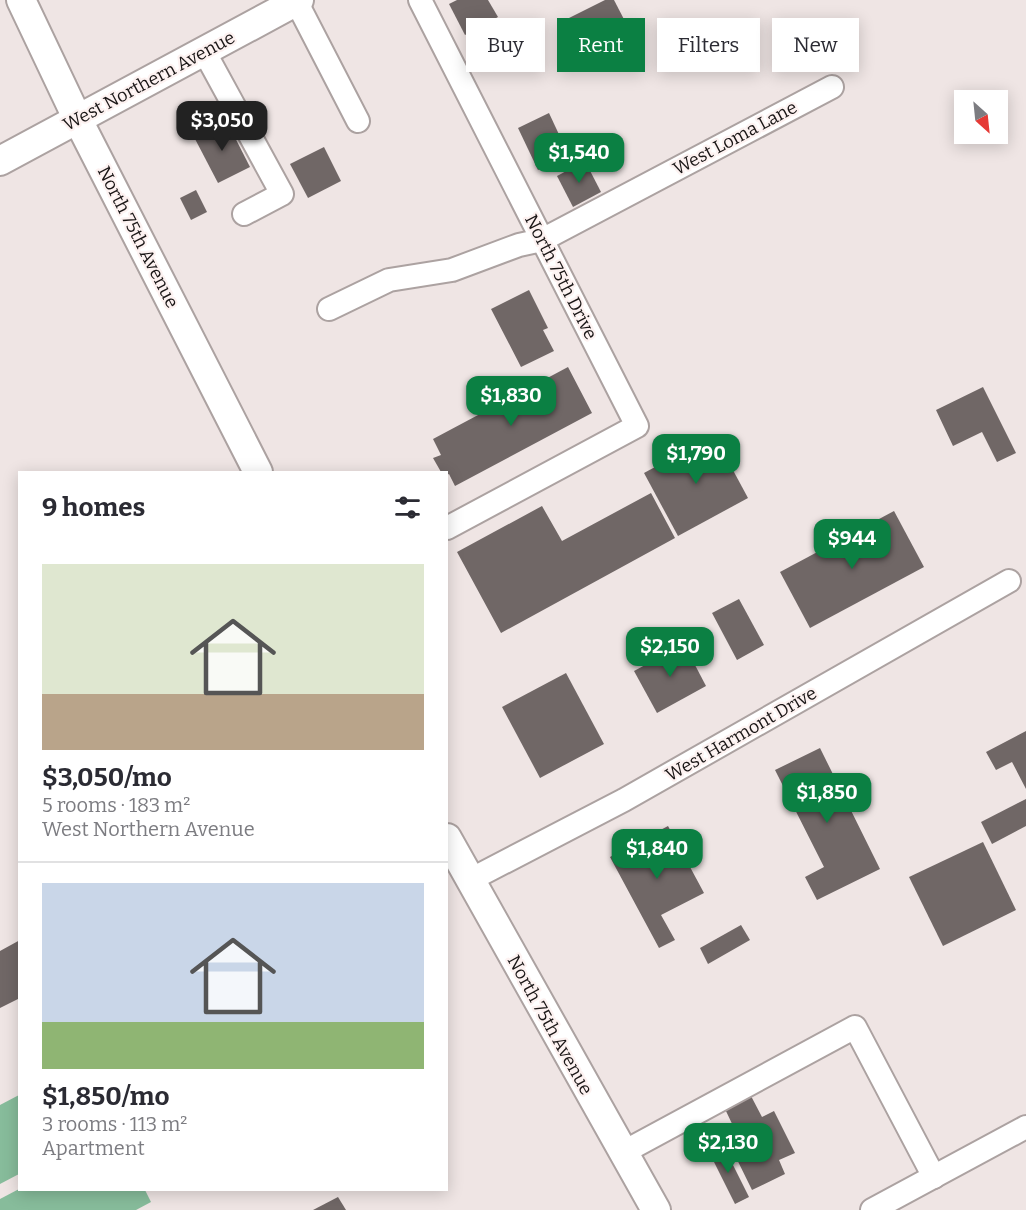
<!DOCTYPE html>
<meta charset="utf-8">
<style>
:root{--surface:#fff;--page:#f7f7f7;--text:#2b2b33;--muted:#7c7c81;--line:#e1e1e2;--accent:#0b8043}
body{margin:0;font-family:Bitter,serif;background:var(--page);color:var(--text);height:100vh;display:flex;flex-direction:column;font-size:22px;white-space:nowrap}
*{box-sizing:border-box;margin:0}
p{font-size:20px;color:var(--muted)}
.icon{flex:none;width:33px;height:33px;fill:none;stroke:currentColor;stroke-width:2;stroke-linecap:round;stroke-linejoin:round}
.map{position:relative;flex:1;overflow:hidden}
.side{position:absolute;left:18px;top:471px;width:430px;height:720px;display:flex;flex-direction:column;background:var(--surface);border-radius:0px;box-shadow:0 3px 15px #0003}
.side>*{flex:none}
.guide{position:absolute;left:466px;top:18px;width:470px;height:54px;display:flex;gap:12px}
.needle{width:39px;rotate:153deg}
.controls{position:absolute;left:954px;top:90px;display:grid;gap:12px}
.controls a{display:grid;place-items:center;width:54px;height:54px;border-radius:0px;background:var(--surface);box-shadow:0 3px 15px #0003;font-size:30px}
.price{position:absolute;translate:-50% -51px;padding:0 14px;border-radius:12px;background:var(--accent);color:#fff;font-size:20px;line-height:39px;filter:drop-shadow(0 2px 3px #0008)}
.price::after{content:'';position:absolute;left:50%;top:36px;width:18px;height:14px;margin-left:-9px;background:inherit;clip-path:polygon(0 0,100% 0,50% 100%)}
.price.selected{background:#222;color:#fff}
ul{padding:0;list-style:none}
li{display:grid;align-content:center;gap:12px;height:318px;padding:0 24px}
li+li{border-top:2px solid var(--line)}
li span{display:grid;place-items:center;height:186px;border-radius:0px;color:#555}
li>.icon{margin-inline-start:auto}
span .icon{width:108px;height:108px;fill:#fffc;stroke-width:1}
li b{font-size:26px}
h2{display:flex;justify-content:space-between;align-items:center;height:72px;padding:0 24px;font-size:26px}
.chip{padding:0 21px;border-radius:0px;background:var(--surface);box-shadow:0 3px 15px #0003;font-size:21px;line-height:54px}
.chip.selected{background:var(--accent);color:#fff}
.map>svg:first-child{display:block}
</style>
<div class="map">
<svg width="1026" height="1210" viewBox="0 0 1026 1210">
<rect width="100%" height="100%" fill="#efe5e4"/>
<!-- water -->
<g fill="#87bc9b">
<path d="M19 1095V1174L0 1184V1105Z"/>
<path d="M19 1189 145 1190 151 1202 136 1210H0V1199Z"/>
</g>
<!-- building -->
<g fill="#706766">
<path d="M457 0H488L498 17 465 35 449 4Z"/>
<path d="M605 0H614L629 29 584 51 567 19Z"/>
<path d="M549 113 569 156 538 170 518 128Z"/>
<path d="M226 120 250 167 218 183 194 137Z"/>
<path d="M324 147 341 181 308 198 290 164Z"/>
<path d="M585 161 601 192 573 207 557 176Z"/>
<path d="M196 190 207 212 191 220 180 198Z"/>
<path d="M529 290 548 328 543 330 554 351 521 367 491 309Z"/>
<path d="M568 367 592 413 455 486 449 474 447 475V472H441L433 458 441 455 433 439Z"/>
<path d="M983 387 1016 453 997 462 982 432 953 446 936 410Z"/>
<path d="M714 435 748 498 678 536 644 473Z"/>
<path d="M651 493 675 538 501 633 457 552 542 506 562 541Z"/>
<path d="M894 511 924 567 810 628 780 572Z"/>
<path d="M739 599 764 645 737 660 712 613Z"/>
<path d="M684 644 706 686 657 713 634 671Z"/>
<path d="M566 673 604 744 540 778 502 707Z"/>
<path d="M1026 731V789L1012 762 996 770 986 752Z"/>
<path d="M820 748 880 869 817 900 805 877 824 867 775 770Z"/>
<path d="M1026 799V826L992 844 981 822Z"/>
<path d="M668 826 704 893 661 915 675 940 659 948 610 857Z"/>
<path d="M983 842 1016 910 943 946 909 877Z"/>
<path d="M741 925 750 940 708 964 700 948Z"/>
<path d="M20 940V998L0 1008V951Z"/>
<path d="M751 1096 762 1117 774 1111 795 1153 779 1160 785 1174 752 1190 725 1135 735 1130 725 1109Z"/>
<path d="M722 1143 749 1197 735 1204 708 1150Z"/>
<path d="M338 1197 346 1210H313Z"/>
</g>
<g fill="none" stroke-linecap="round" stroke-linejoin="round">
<defs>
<g id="minor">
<path d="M420 0 637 426 447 528"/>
<path d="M296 1 358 121"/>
<path d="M204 51 282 194 244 214"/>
<path d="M329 309 389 280 452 270 519 245 542 240 832 87"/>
<path d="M470 880 624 800 1009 581"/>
<path d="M622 1153 855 1027 934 1177"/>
<path d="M872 1210 1026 1127"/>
</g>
<g id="major">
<path d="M21 0 78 120 258 472"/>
<path d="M0 161 299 0"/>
<path d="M447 838 656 1210"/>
</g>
</defs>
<!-- minor casing -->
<use href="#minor" stroke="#aca2a1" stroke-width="26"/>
<!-- major casing -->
<use href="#major" stroke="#aca2a1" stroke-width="32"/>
<!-- minor -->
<use href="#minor" stroke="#fff" stroke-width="22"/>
<!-- major -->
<use href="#major" stroke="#fff" stroke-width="28"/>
</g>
<g text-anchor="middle" stroke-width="4.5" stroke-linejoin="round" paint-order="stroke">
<!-- street labels -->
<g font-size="18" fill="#191515" stroke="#fdf2f1">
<text transform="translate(149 81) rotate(-28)" y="6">West Northern Avenue</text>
<text transform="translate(735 138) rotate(-28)" y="6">West Loma Lane</text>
<text transform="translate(138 237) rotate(63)" y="6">North 75th Avenue</text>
<text transform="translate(561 277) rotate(63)" y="6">North 75th Drive</text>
<text transform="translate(741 734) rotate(-30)" y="6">West Harmont Drive</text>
<text transform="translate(550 1025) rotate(61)" y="6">North 75th Avenue</text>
</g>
</g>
</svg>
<div class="controls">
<a><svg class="needle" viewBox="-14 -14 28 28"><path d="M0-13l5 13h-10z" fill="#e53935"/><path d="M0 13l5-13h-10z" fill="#7c7c81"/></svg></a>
</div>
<b class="price selected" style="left:222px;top:152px">$3,050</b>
<b class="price" style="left:579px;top:184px">$1,540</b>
<b class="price" style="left:511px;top:427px">$1,830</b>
<b class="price" style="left:696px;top:485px">$1,790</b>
<b class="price" style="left:852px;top:570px">$944</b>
<b class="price" style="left:670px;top:678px">$2,150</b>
<b class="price" style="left:827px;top:824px">$1,850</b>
<b class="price" style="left:657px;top:880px">$1,840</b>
<b class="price" style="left:728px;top:1174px">$2,130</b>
<div class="guide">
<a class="chip">Buy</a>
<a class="chip selected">Rent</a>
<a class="chip">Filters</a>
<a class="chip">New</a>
</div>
<section class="side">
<h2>9 homes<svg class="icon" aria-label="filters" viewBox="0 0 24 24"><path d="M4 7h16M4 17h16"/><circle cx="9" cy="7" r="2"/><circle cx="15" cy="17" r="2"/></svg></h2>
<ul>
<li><span style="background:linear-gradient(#dfe7d0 70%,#b9a48a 0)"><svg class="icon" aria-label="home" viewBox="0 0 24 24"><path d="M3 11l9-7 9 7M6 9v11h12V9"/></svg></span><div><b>$3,050/mo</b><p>5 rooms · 183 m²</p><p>West Northern Avenue</p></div></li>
<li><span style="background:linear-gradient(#c9d6e8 75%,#8fb573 0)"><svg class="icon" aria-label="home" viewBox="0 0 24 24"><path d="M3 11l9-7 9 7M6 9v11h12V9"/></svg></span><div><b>$1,850/mo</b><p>3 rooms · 113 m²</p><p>Apartment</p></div></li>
</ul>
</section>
</div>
